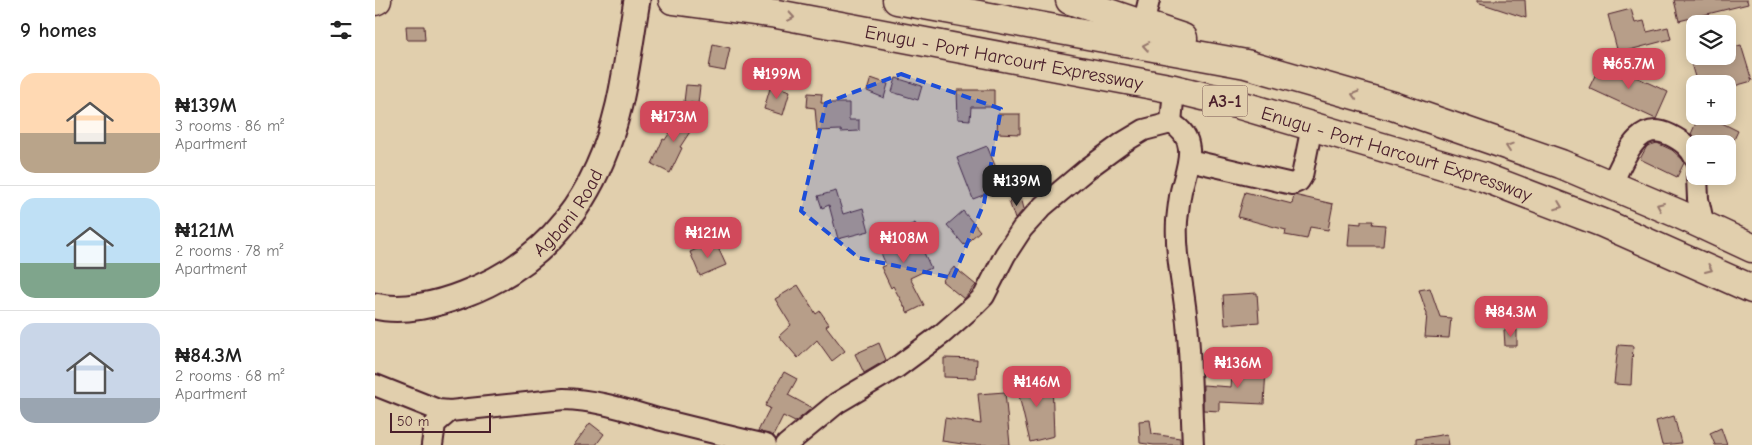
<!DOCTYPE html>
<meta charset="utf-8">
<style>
:root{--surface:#fff;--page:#f6f6f6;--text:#222;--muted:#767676;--line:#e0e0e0;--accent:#d1495b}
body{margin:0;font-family:"Comic Neue",sans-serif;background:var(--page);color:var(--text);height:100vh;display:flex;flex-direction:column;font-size:19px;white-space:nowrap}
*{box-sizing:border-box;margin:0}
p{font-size:16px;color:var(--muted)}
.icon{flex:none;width:28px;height:28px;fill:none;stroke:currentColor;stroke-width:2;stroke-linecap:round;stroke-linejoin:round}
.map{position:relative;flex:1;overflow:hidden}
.side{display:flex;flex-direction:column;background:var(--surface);width:375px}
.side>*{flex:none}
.buttons{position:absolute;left:1311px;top:15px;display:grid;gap:10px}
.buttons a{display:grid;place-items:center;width:50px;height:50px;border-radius:10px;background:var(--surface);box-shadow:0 2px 12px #0003;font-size:25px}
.scale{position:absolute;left:15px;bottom:12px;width:101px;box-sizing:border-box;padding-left:5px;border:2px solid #4a1f2b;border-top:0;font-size:14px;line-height:18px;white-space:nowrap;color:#4a1f2b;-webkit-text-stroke:4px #e1cfad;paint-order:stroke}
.price{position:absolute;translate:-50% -42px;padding:0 11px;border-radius:10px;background:var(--accent);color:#fff;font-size:16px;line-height:32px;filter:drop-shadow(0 1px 2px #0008)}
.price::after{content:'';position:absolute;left:50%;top:30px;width:15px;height:11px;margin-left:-8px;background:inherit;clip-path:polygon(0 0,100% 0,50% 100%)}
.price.current{background:#222;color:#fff}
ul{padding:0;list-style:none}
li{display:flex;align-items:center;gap:15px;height:125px;padding:0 20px}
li+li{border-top:1px solid var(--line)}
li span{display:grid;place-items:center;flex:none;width:140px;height:100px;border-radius:15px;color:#555}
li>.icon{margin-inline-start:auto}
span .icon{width:60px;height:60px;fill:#fffc;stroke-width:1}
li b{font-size:21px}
h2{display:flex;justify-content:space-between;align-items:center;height:60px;padding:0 20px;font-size:21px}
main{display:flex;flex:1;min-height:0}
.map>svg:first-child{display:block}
</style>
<main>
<section class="side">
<h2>9 homes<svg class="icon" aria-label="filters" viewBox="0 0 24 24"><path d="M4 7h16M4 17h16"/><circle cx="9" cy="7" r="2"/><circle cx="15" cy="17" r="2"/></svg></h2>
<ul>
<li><span style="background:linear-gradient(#ffd9b3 60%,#b9a48a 0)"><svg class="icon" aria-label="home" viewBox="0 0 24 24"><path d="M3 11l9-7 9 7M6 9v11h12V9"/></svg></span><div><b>₦139M</b><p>3 rooms · 86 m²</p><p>Apartment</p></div></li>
<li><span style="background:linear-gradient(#bfe0f5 65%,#7fa58c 0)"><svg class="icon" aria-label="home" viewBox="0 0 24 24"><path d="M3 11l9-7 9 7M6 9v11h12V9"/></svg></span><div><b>₦121M</b><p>2 rooms · 78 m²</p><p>Apartment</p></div></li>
<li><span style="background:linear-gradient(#c9d6e8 75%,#9aa5b1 0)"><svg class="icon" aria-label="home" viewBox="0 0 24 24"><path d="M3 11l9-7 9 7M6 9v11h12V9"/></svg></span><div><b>₦84.3M</b><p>2 rooms · 68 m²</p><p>Apartment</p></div></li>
</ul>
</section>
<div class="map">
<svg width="1377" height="445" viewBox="0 0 1377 445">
<rect width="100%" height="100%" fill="#e1cfad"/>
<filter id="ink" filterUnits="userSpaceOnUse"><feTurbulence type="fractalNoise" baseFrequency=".02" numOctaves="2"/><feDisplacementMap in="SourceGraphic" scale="10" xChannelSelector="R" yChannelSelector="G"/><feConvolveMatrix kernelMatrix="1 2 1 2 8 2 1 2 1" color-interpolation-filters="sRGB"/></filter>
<g filter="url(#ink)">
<!-- building -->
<g fill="#b79e89" stroke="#4a1f2b">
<path d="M1102 0H1150L1151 18 1102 2Z"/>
<path d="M1299 0H1372L1373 4 1304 21Z"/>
<path d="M1256 9 1260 23 1269 21 1272 32 1293 27 1296 39 1243 53 1233 15Z"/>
<path d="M31 26H49L50 40H32Z"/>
<path d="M338 44 355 48 350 71 334 68Z"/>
<path d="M1366 45 1377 81 1352 88V84H1322L1315 60 1328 56H1352V49Z"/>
<path d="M1227 61 1293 92 1281 119 1214 88Z"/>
<path d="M496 78 513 84 509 98 492 91Z"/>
<path d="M521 78 547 86 543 100 517 92Z"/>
<path d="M311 85 325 86 323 104 309 102Z"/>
<path d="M396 85 415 91 408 115 389 109Z"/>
<path d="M582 90H619V107H596L595 120 583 119Z"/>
<path d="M433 93 447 94 446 103H474V120H484V131L466 132V130L442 131 440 108 432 107Z"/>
<path d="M308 112 322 121 305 147 307 148 295 173 277 164 288 139 290 140Z"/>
<path d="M623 114H645V134L622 133Z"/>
<path d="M1324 116H1333L1363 131 1357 144H1332L1320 137 1316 134Z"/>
<path d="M1282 143 1297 150 1308 160 1309 163 1302 177 1265 159 1272 146Z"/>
<path d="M612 146 629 187 598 199 582 158Z"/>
<path d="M461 191 468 214 488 208 494 231 463 239 454 205 447 208 443 196Z"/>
<path d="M870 192 917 204 919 195 958 204 953 230 935 227 932 239 910 235 911 230 863 217Z"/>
<path d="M646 197 649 209 640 219 634 201Z"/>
<path d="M588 211 605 231 589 245 572 225Z"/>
<path d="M986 221H998L997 224 1010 225 1008 246H973L975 223 986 224Z"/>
<path d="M540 223 547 240 544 242 556 268 535 278 549 305 533 313 518 286 516 288 506 267 511 265 501 241Z"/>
<path d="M340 241 351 265 325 276 315 252Z"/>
<path d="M579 267 601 285 589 299 567 281Z"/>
<path d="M423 285 441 314 445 311 454 324 451 326 470 351 457 361 442 340 423 358 404 336 416 325 400 299Z"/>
<path d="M1055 288 1065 317 1076 318 1074 338 1050 337 1052 314 1044 290Z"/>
<path d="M882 293 884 322 850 325 848 295Z"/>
<path d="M1129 330H1142V346H1130Z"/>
<path d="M504 343 511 360 489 373 480 354Z"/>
<path d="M1243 345 1258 346 1256 385 1239 384Z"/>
<path d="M569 358 602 359 601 378 569 377Z"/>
<path d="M858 366 891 368 889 404 844 402V411L828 410V385L856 387Z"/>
<path d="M409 372 422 379 413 395 437 408 420 422 408 416 398 436 383 431 395 408 390 406Z"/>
<path d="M658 379 659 382 677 381 679 436 655 442 641 383Z"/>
<path d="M630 392 635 445H594L567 441 570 418 606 424 603 394Z"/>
<path d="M1299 416 1306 443 1287 445 1281 421Z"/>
<path d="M775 420 777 434 805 438V445H779L765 443 764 421Z"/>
<path d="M215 423 229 434 221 445H199Z"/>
<path d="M1346 428 1352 445H1340L1335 433Z"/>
<path d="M1072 434 1074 445H1041V439Z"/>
</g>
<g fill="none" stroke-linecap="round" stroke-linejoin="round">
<defs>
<g id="minor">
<path d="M768 26 774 0"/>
<path d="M796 123 799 89"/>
<path d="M814 160 917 184 924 181 927 176 937 126"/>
<path d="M1322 176 1323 199 1329 226"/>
<path d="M1236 185C1249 161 1261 118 1295 135 1307 141 1315 147 1320 158"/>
<path d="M0 385 63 410 75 411 189 399C222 400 251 410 283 419 319 428 355 437 391 445"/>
<path d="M57 445 60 424 75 411"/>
<path d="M411 445 462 403 521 368 567 334 600 305 609 296 630 255 647 229 668 206 712 169 749 142 769 130 796 123C825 139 812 166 806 191 804 201 803 211 802 221 800 255 809 289 812 323 816 364 816 404 818 445"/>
</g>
<g id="major">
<path id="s1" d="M0 306C27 313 64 304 89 294 176 261 223 194 244 105 252 71 256 35 262 0"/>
</g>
<g id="highway">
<path id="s2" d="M298 0 402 14 524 37 799 89 865 105 1108 177 1228 223 1377 289"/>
<path d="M522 0 871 64 1018 106 1186 164 1304 214 1377 248"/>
<path d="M695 0 808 38"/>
<path d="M0 1 2 0"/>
</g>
</defs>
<!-- minor casing -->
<use href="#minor" stroke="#4a1f2b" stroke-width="24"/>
<!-- major casing -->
<use href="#major" stroke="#4a1f2b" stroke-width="29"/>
<!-- highway casing -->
<use href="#highway" stroke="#4a1f2b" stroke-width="31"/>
<!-- minor -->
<use href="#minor" stroke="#e1cfad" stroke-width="20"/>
<!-- major -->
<use href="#major" stroke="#e1cfad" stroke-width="25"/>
<!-- highway -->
<use href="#highway" stroke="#e1cfad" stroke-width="28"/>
</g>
<!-- one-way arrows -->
<defs><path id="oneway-chevron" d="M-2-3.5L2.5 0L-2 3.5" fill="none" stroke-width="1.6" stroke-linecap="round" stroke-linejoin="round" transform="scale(1.25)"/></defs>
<g stroke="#96776c">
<use href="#oneway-chevron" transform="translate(416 17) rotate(10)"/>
<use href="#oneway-chevron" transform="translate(771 46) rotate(-170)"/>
<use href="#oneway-chevron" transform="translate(980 95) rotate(-164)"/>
<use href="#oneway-chevron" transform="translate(1134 147) rotate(-161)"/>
<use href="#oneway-chevron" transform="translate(1184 206) rotate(21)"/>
<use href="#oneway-chevron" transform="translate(1285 206) rotate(-157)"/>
<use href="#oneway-chevron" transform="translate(1334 269) rotate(24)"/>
</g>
</g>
<!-- marked area -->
<path fill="#1d4ed8" fill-opacity="0.2" stroke="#1d4ed8" stroke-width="4" stroke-dasharray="10 6" stroke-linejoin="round" d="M526 74 626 109 609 203 578 278 484 258 426 211 451 103Z"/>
<g text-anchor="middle" stroke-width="4.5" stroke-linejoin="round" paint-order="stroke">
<!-- shield labels -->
<rect fill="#e1cfad" stroke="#775452" stroke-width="1" x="827.5" y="85.5" width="45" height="31" rx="4"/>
<g font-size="18" font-weight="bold" fill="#4a1f2b">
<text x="850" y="107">A3-1</text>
</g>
<!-- street labels -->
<g font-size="19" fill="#4a1f2b" stroke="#e1cfad">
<text dy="7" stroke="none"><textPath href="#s2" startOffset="336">Enugu - Port Harcourt Expressway</textPath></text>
<text dy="7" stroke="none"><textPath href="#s2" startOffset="741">Enugu - Port Harcourt Expressway</textPath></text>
<text dy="7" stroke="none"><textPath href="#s1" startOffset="226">Agbani Road</textPath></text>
</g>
</g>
</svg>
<div class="buttons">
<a><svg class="icon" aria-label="layers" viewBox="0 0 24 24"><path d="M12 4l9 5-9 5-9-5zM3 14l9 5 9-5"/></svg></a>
<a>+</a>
<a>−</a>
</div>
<div class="scale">50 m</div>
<b class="price" style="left:1254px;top:90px">₦65.7M</b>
<b class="price" style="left:402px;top:100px">₦199M</b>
<b class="price" style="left:299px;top:143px">₦173M</b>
<b class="price current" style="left:642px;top:207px">₦139M</b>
<b class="price" style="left:333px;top:259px">₦121M</b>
<b class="price" style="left:529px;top:264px">₦108M</b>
<b class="price" style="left:1136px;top:338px">₦84.3M</b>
<b class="price" style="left:863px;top:389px">₦136M</b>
<b class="price" style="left:662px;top:408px">₦146M</b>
</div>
</main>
